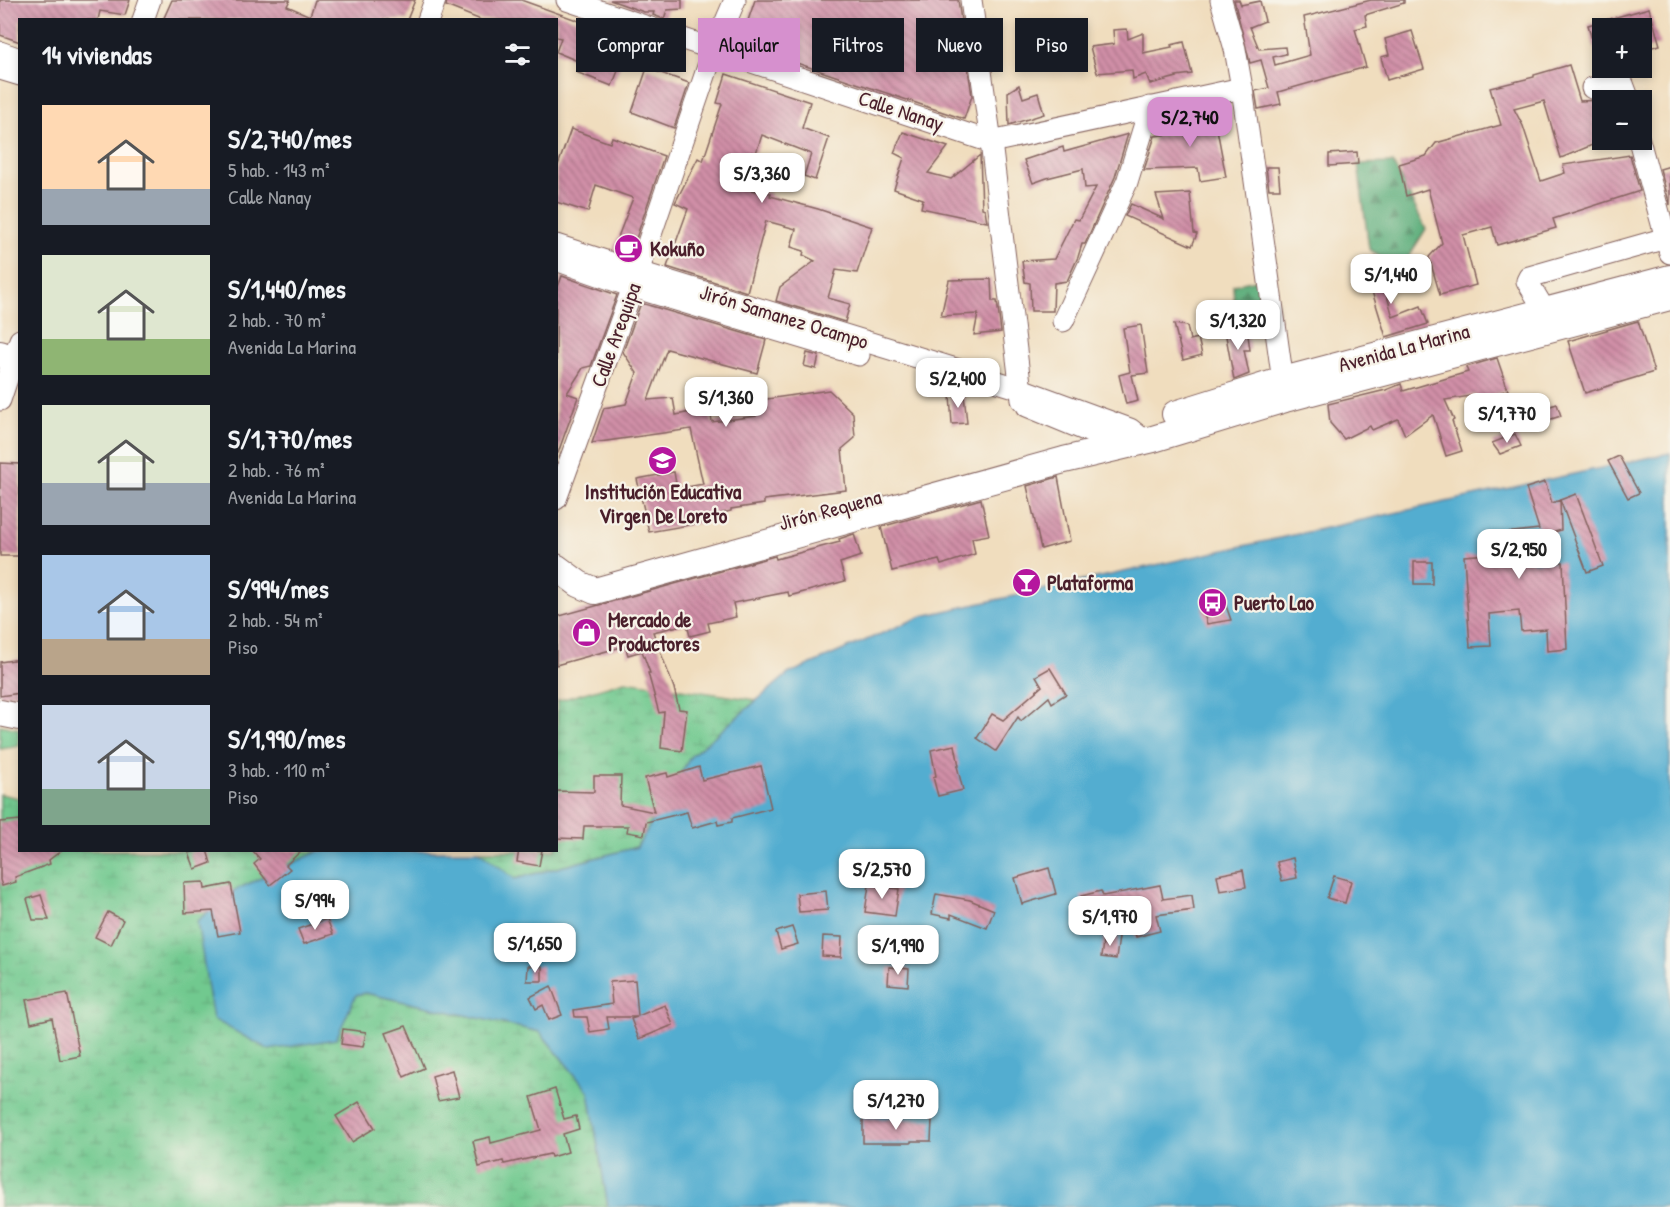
<!DOCTYPE html>
<html lang="es">
<meta charset="utf-8">
<style>
:root{--surface:#171b24;--page:#242831;--text:#f1f3f6;--muted:#9ea1a6;--accent:#d690ce}
body{margin:0;font-family:"Patrick Hand",sans-serif;background:var(--page);color:var(--text);height:100vh;display:flex;flex-direction:column;font-size:22px;white-space:nowrap}
*{box-sizing:border-box;margin:0}
p{font-size:20px;color:var(--muted)}
.icon{flex:none;width:33px;height:33px;fill:none;stroke:currentColor;stroke-width:2;stroke-linecap:round;stroke-linejoin:round}
.map{position:relative;flex:1;overflow:hidden}
.side{position:absolute;left:18px;top:18px;width:540px;height:834px;display:flex;flex-direction:column;background:var(--surface);border-radius:0px;box-shadow:0 3px 9px #0003}
.side>*{flex:none}
.hud{position:absolute;left:576px;top:18px;width:570px;height:54px;display:flex;gap:12px}
.controls{position:absolute;left:1592px;top:18px;display:grid;gap:12px}
.controls a{display:grid;place-items:center;width:60px;height:60px;border-radius:0px;background:var(--surface);box-shadow:0 3px 9px #0003;font-size:30px}
.price{position:absolute;translate:-50% -51px;padding:0 14px;border-radius:12px;background:#fff;color:#222;font-size:20px;line-height:39px;filter:drop-shadow(0 2px 3px #0008)}
.price::after{content:'';position:absolute;left:50%;top:36px;width:18px;height:14px;margin-left:-9px;background:inherit;clip-path:polygon(0 0,100% 0,50% 100%)}
.price.on{background:var(--accent);color:#111}
ul{padding:0;list-style:none}
li{display:flex;align-items:center;gap:18px;height:150px;padding:0 24px}
li span{display:grid;place-items:center;flex:none;width:168px;height:120px;border-radius:0px;color:#555}
li>.icon{margin-inline-start:auto}
span .icon{width:72px;height:72px;fill:#fffc;stroke-width:1}
li b{font-size:26px}
h2{display:flex;justify-content:space-between;align-items:center;height:72px;padding:0 24px;font-size:26px}
.pill{padding:0 21px;border-radius:0px;background:var(--surface);box-shadow:0 3px 9px #0003;font-size:21px;line-height:54px}
.pill.on{background:var(--accent);color:#111}
.map>svg:first-child{display:block}
</style>
<div class="map">
<svg width="1670" height="1207" viewBox="0 0 1670 1207">
<defs>
<pattern id="forest-firs" width="22" height="20" patternUnits="userSpaceOnUse" patternTransform="scale(1.5)"><rect width="22" height="20" fill="#5cad7a"/><path d="M5 1l3.5 6h-7zM16 11l3.5 6h-7z" fill="#4e8c64"/></pattern>
<pattern id="wetland-marsh" width="20" height="14" patternUnits="userSpaceOnUse" patternTransform="scale(1.5)"><rect width="20" height="14" fill="#71c98f"/><path d="M1 5h8M5 5V1M11 12h8M15 12V8" fill="none" stroke="#63ac7c"/></pattern>
<pattern id="building-back-hatch" width="6" height="6" patternUnits="userSpaceOnUse" patternTransform="scale(1.5)"><rect width="6" height="6" fill="#d08fa7"/><path d="M-1 5l2 2M0 0l6 6M5-1l2 2" fill="none" stroke="#ab7488"/></pattern>
</defs>
<rect width="100%" height="100%" fill="#f7f3e8"/>
<filter id="ink" filterUnits="userSpaceOnUse"><feTurbulence type="fractalNoise" baseFrequency=".0167" numOctaves="2"/><feDisplacementMap in="SourceGraphic" scale="12" xChannelSelector="R" yChannelSelector="G"/><feConvolveMatrix kernelMatrix="1 2 1 2 8 2 1 2 1" color-interpolation-filters="sRGB"/></filter>
<filter id="wash" filterUnits="userSpaceOnUse"><feTurbulence type="fractalNoise" baseFrequency=".008" numOctaves="4" result="noise"/><feDisplacementMap in="SourceGraphic" scale="24" xChannelSelector="R" yChannelSelector="G"/><feGaussianBlur stdDeviation="1.35" result="paint"/><feColorMatrix in="noise" values="0 0 0 0 0 0 0 0 0 0 0 0 0 0 0 0 0 1.4 0 .05"/><feComposite in="paint" operator="in"/></filter>
<g filter="url(#wash)">
<rect width="100%" height="100%" fill="#f0ddbe"/>
<!-- green -->
<path fill="#71c98f" stroke="#5e745d" stroke-width="1.5" d="M0 725 19 729V746L0 749Z"/>
<!-- forest -->
<g fill="url(#forest-firs)" stroke="#536652" stroke-width="1.5">
<path d="M1393 163 1426 229 1401 269 1369 249 1358 164Z"/>
<path d="M1260 279 1262 300 1258 303H1266L1267 320 1256 332 1248 334 1232 313 1238 305 1234 304 1233 285Z"/>
</g>
<!-- wetland -->
<g fill="url(#wetland-marsh)" stroke="#5e745d" stroke-width="1.5">
<path d="M625 681 757 700 691 756 637 847 514 879 479 851 556 850 557 701Z"/>
<path d="M0 794 19 798 20 850 319 851 233 891 356 995 365 993 540 1032 589 1092 608 1207H0Z"/>
</g>
<!-- water -->
<path fill="#52add0" stroke="#4e667e" stroke-width="1.5" d="M1670 453V1207H608L589 1092 540 1032 365 993 356 995 336 1039 269 1050 213 1019 197 921 233 891 319 851H479L515 879 637 847 691 756 788 674 922 616Z"/>
<g id="blocks">
<!-- building -->
<g fill="url(#building-back-hatch)">
<path d="M0 0H130L125 15 100 11 98 20H20V42L0 35Z"/>
<path d="M172 0H290L287 6 310 16 315 0H415L407 20H163Z"/>
<path d="M447 0H521L618 35V33L631 38 612 86 576 72 580 62 556 52 561 38 556 37V20H481L446 6Z"/>
<path d="M610 0H682V9L667 10 664 19 653 15 654 12H644Z"/>
<path d="M755 0H958L972 96 964 119 740 44Z"/>
<path d="M1234 0H1239L1241 5 1260 1 1265 21 1250 27 1259 49 1285 47 1286 54 1273 57 1275 65 1310 55 1304 17 1371 0H1404V3L1365 15 1367 26 1355 29 1366 67 1278 92 1281 104 1258 109 1255 91 1269 88 1261 60 1250 63Z"/>
<path d="M1649 8 1660 45 1641 50V28H1602V61H1598L1588 25Z"/>
<path d="M1127 29 1128 39 1143 33V53L1172 47 1171 45 1184 42 1192 74 1176 76 1177 77 1150 84 1146 74 1133 79 1132 70 1097 73 1090 47 1114 44 1113 30Z"/>
<path d="M1412 31 1424 69 1387 80 1381 57 1389 55 1385 39Z"/>
<path d="M1569 65 1580 101 1602 100V141L1561 158 1544 101 1514 109 1523 126 1541 181 1565 173 1563 165 1630 155 1640 191 1553 219 1556 228 1497 245 1492 227 1463 235 1476 285 1440 295 1429 257 1442 243 1428 189 1406 196 1399 164 1426 156 1436 143 1501 125 1490 88 1534 77V75Z"/>
<path d="M647 68 689 83 674 128 632 112Z"/>
<path d="M726 74 810 102 802 128 829 138 815 180 804 176 811 154 762 135 756 153 752 152 742 181 745 182 742 189 771 193 770 196 818 209 872 227 857 273 836 270 828 298 850 304 845 322 776 301 780 287 815 261 803 255 804 251 791 247 796 229 766 221 747 292 667 267 688 209 675 203 698 158 703 161 722 104 717 103Z"/>
<path d="M1019 85 1023 98 1038 93 1044 114 1009 125 1008 92Z"/>
<path d="M1214 113 1226 177 1200 181 1198 168 1144 170 1155 136 1176 133 1178 119Z"/>
<path d="M571 129 610 143 612 137 664 156 630 256 613 250 633 198 596 185 588 212 556 202V171Z"/>
<path d="M903 132 948 147 928 173 951 179 980 155 982 208 985 209 987 222 921 208 923 199 894 189 904 158 894 153Z"/>
<path d="M1128 134 1115 177 1085 244H1082L1078 257 1067 281 1054 283 1053 311H1031L1030 283 1025 282 1022 261 1054 259 1074 219 1079 220 1096 187 1085 188 1083 169 1047 178 1033 183 1024 160 1063 147 1064 152Z"/>
<path d="M1357 152 1358 164 1329 166V154Z"/>
<path d="M1670 166V205L1660 169Z"/>
<path d="M1266 167H1278L1280 189H1269Z"/>
<path d="M1190 193 1194 233 1197 234 1192 246 1125 216 1131 204 1164 219 1156 195Z"/>
<path d="M1376 257 1393 317 1421 306 1428 324 1386 337 1363 262Z"/>
<path d="M562 276 617 295 591 366 583 368 567 393 578 397 558 453 556 452V292Z"/>
<path d="M991 279 992 301H997L1001 332 974 335 978 314 941 316 949 280Z"/>
<path d="M641 303 766 340 757 373 667 349 648 400 673 398 676 415 710 408 712 422 756 416 754 401 829 390 853 413 855 438 842 449 846 490 764 500V504L731 509V511L706 517 707 522 649 532 637 479 674 472 677 489 703 484 691 429 592 443 604 408 626 404 637 373 623 352Z"/>
<path d="M1638 321 1654 372 1585 393 1568 341Z"/>
<path d="M1174 324 1187 326 1190 340 1198 338 1202 355 1183 360Z"/>
<path d="M1141 325 1148 373 1132 375 1138 401 1126 404 1119 375 1130 372 1123 328Z"/>
<path d="M1247 328 1250 350H1244L1249 374 1234 380 1225 331Z"/>
<path d="M807 353 819 356 816 369 804 366Z"/>
<path d="M1497 358 1508 390 1478 400 1476 395 1445 400 1454 420 1452 421 1462 451 1446 456 1433 415 1405 435 1398 419 1372 430 1370 426 1344 439 1330 423 1328 404 1386 390 1401 384 1403 391 1468 372 1466 367Z"/>
<path d="M964 394 967 423 952 424 950 395Z"/>
<path d="M1557 404 1561 416 1548 420 1544 408Z"/>
<path d="M1515 434 1521 446 1500 454 1492 443Z"/>
<path d="M1619 456 1639 493 1628 498 1608 461Z"/>
<path d="M0 463 20 464V556H0Z"/>
<path d="M1058 477 1070 541 1041 549 1027 486Z"/>
<path d="M1545 482 1552 503 1560 500 1561 530 1530 540 1532 562H1563L1567 649 1547 651 1546 629 1521 631 1519 611 1489 614 1491 646 1470 647 1464 556 1489 554 1487 535 1539 529 1526 488Z"/>
<path d="M1576 494 1603 566 1587 572 1560 500Z"/>
<path d="M981 499 989 535 972 538 975 554 941 565 939 560 892 571 881 527Z"/>
<path d="M854 534 861 556 840 563 845 581 789 596 788 592 733 603 736 617 708 623 710 631 690 636 687 624 653 632 674 688 679 709 687 710 682 751 661 748 664 712 659 713 648 673H650L642 651 628 655 625 646 556 665V617L775 556 776 559 840 542 839 539Z"/>
<rect x="1414" y="562" width="18" height="22"/>
<path d="M1224 600 1231 620 1207 624 1202 607Z"/>
<path d="M20 659V693L0 696V662Z"/>
<path d="M1050 668 1066 694 1052 703 1049 697 1021 721 1018 717 996 751 977 738 992 714 1003 720 1042 686 1036 676Z"/>
<path d="M955 745 959 766H957L963 790 938 796 933 777 936 776 931 750Z"/>
<path d="M761 766 771 808 732 818V822L718 825 717 821 692 828 687 812 646 822 644 835 627 832 628 826H584L583 839 556 838V791L594 792V776H621L620 805 654 812 645 778 667 773 668 777 699 767 702 780Z"/>
<path d="M20 820V850H62L49 860 50 864 15 877 16 882 2 886 0 880V822Z"/>
<path d="M197 850H207L211 863 195 869 189 853Z"/>
<path d="M252 850H302L286 865 290 869 270 885 254 864 260 859Z"/>
<path d="M519 850H542L539 866 517 862Z"/>
<path d="M1293 858 1297 878 1282 881 1277 862Z"/>
<path d="M1049 868 1056 894 1022 904 1015 878Z"/>
<path d="M1243 870 1246 887 1220 891 1217 875Z"/>
<path d="M1334 876 1351 881 1345 903 1327 898Z"/>
<path d="M204 882 205 889 231 884 240 932 218 936 213 911 185 913 184 883Z"/>
<path d="M869 885 899 889 895 916 865 912Z"/>
<path d="M1160 885 1163 899 1192 895 1194 910 1156 915 1160 931 1136 937 1130 911 1122 912 1121 910 1087 918 1081 896 1101 891 1103 896Z"/>
<path d="M826 891 828 910 799 912 797 894Z"/>
<path d="M936 894 970 900 994 910 987 928 951 914V918L932 914Z"/>
<path d="M41 895 49 920H33L27 899Z"/>
<path d="M108 912 123 920 111 945 95 937Z"/>
<path d="M327 919 333 934 304 944 298 929Z"/>
<path d="M792 927 798 944 781 949 776 932Z"/>
<path d="M1104 935 1119 937 1116 959 1101 957Z"/>
<path d="M823 936 842 937 841 957 822 956Z"/>
<path d="M528 966H542V981H527Z"/>
<path d="M889 967 909 969 908 986 888 984Z"/>
<path d="M635 980 638 1016 665 1005 673 1025 639 1039 631 1019 637 1017H607L609 1029 590 1032 587 1017H575L574 1010 612 1004 610 982Z"/>
<path d="M551 986 562 1015 549 1020 543 1005 536 1009 530 997Z"/>
<path d="M67 993 80 1056 60 1060 52 1018 31 1023 26 1000Z"/>
<path d="M406 1026 424 1068 404 1077 386 1033Z"/>
<path d="M343 1029 366 1032 363 1047 341 1044Z"/>
<path d="M452 1070 459 1097 438 1101 432 1076Z"/>
<path d="M555 1089 564 1119 576 1116 579 1129 563 1134 568 1152 551 1157 550 1154 504 1164 503 1161 479 1167 473 1141 490 1137 491 1143 541 1130 531 1097Z"/>
<path d="M359 1102 375 1128 352 1142 336 1116Z"/>
<path d="M863 1118 932 1120 931 1141H911V1143H863Z"/>
</g>
</g>
</g>
<g filter="url(#ink)">
<use href="#blocks" fill-opacity="0" stroke="#84625e" stroke-width="1.5"/>
<g fill="none" stroke-linecap="round" stroke-linejoin="round">
<defs>
<g id="minor">
<path d="M567 0 991 142 1242 88"/>
<path d="M971 0 991 142 1022 400"/>
<path d="M1221 0 1235 49 1242 88 1285 396"/>
<path d="M143 20 150 0"/>
<path d="M428 20 435 0"/>
<path d="M0 52 20 59"/>
<path d="M0 69 20 75"/>
<path d="M1592 88 1623 84 1629 100"/>
<path d="M1639 140 1670 253"/>
<path d="M556 245 639 272 1021 389 1130 429 1145 441"/>
<path d="M556 260 633 287 859 355"/>
<path d="M1545 311 1527 281 1529 277 1666 238"/>
<path d="M1063 321 1127 182 1150 107"/>
<path d="M0 400 20 340"/>
<path d="M1027 406 1124 446"/>
<path d="M556 499 633 287 714 49 735 0"/>
</g>
<g id="major">
<path d="M0 354 20 361"/>
<path d="M1175 414 1283 380 1670 278"/>
<path d="M556 567 579 584 595 591 1064 460 1153 439 1285 399 1670 297"/>
<path d="M0 713 20 717"/>
</g>
</defs>
<!-- minor casing -->
<use href="#minor" stroke="#84625e" stroke-width="23"/>
<!-- major casing -->
<use href="#major" stroke="#84625e" stroke-width="28"/>
<!-- minor -->
<use href="#minor" stroke="#fff" stroke-width="21"/>
<!-- major -->
<use href="#major" stroke="#fff" stroke-width="26"/>
</g>
</g>
<!-- icons -->
<defs>
<symbol id="cafe-disc" viewBox="-11 -11 22 22"><circle r="9.5" fill="#b5179e" stroke="#f7f3e8"/><path d="M-5.5-4.5H6V0H3Q3 3.5 0 3.5H-2.5Q-5.5 3.5-5.5 0ZM3-3.2v2h1.7v-2ZM-6 4.5H4V6H-6Z" fill="#fff"/></symbol>
<symbol id="school-disc" viewBox="-11 -11 22 22"><circle r="9.5" fill="#b5179e" stroke="#f7f3e8"/><path d="M0-5L7-2L0 1L-7-2ZM-4 1L0 2.5L4 1V4Q0 6-4 4Z" fill="#fff"/></symbol>
<symbol id="bar-disc" viewBox="-11 -11 22 22"><circle r="9.5" fill="#b5179e" stroke="#f7f3e8"/><path d="M-6-5H6L.8 .8V4.5H3.5V6h-7V4.5H-.8V.8Z" fill="#fff"/></symbol>
<symbol id="bus-disc" viewBox="-11 -11 22 22"><circle r="9.5" fill="#b5179e" stroke="#f7f3e8"/><path d="M-5-6H5V4H4V6H2V4H-2V6H-4V4H-5ZM-3.5-4V0h7V-4ZM-3.5 1.2v1.5H-2V1.2ZM2 1.2v1.5H3.5V1.2Z" fill="#fff"/></symbol>
<symbol id="shop-disc" viewBox="-11 -11 22 22"><circle r="9.5" fill="#b5179e" stroke="#f7f3e8"/><path d="M-5-2.5h2.3a2.7 3.5 0 0 1 5.4 0H5L5.5 6h-11ZM-1.5-2.5h3a1.5 2.3 0 0 0-3 0Z" fill="#fff"/></symbol>
</defs>
<g fill-rule="evenodd">
<use href="#cafe-disc" x="612" y="232" width="33" height="33"/>
<use href="#school-disc" x="646" y="444" width="33" height="33"/>
<use href="#bar-disc" x="1010" y="566" width="33" height="33"/>
<use href="#bus-disc" x="1196" y="586" width="33" height="33"/>
<use href="#shop-disc" x="570" y="616" width="33" height="33"/>
</g>
<g text-anchor="middle" stroke-width="4.5" stroke-linejoin="round" paint-order="stroke">
<!-- street labels -->
<g font-size="21" fill="#4a1f2b" stroke="#f7f3e8">
<text transform="translate(901 111) rotate(18)" y="7">Calle Nanay</text>
<text transform="translate(784 317) rotate(17)" y="7">Jirón Samanez Ocampo</text>
<text transform="translate(616 335) rotate(-70)" y="7">Calle Arequipa</text>
<text transform="translate(1404 348) rotate(-15)" y="7">Avenida La Marina</text>
<text transform="translate(830 510) rotate(-15)" y="7">Jirón Requena</text>
</g>
<!-- poi labels -->
<g font-size="21" font-weight="bold" fill="#4a1f2b" stroke="#f7f3e8" text-anchor="start">
<text x="650" y="256">Kokuño</text>
<text x="663" y="499" text-anchor="middle">Institución Educativa<tspan x="663" dy="24">Virgen De Loreto</tspan></text>
<text x="1047" y="590">Plataforma</text>
<text x="1234" y="610">Puerto Lao</text>
<text x="608" y="627">Mercado de<tspan x="608" dy="24">Productores</tspan></text>
</g>
</g>
</svg>
<div class="controls">
<a>+</a>
<a>−</a>
</div>
<b class="price on" style="left:1190px;top:148px">S/2,740</b>
<b class="price" style="left:762px;top:204px">S/3,360</b>
<b class="price" style="left:1391px;top:305px">S/1,440</b>
<b class="price" style="left:1238px;top:351px">S/1,320</b>
<b class="price" style="left:958px;top:409px">S/2,400</b>
<b class="price" style="left:726px;top:428px">S/1,360</b>
<b class="price" style="left:1507px;top:444px">S/1,770</b>
<b class="price" style="left:1519px;top:580px">S/2,950</b>
<b class="price" style="left:882px;top:900px">S/2,570</b>
<b class="price" style="left:315px;top:931px">S/994</b>
<b class="price" style="left:1110px;top:947px">S/1,970</b>
<b class="price" style="left:535px;top:974px">S/1,650</b>
<b class="price" style="left:898px;top:976px">S/1,990</b>
<b class="price" style="left:896px;top:1131px">S/1,270</b>
<div class="hud">
<a class="pill">Comprar</a>
<a class="pill on">Alquilar</a>
<a class="pill">Filtros</a>
<a class="pill">Nuevo</a>
<a class="pill">Piso</a>
</div>
<section class="side">
<h2>14 viviendas<svg class="icon" aria-label="filters" viewBox="0 0 24 24"><path d="M4 7h16M4 17h16"/><circle cx="9" cy="7" r="2"/><circle cx="15" cy="17" r="2"/></svg></h2>
<ul>
<li><span style="background:linear-gradient(#ffd9b3 70%,#9aa5b1 0)"><svg class="icon" aria-label="home" viewBox="0 0 24 24"><path d="M3 11l9-7 9 7M6 9v11h12V9"/></svg></span><div><b>S/2,740/mes</b><p>5 hab. · 143 m²</p><p>Calle Nanay</p></div></li>
<li><span style="background:linear-gradient(#dfe7d0 70%,#8fb573 0)"><svg class="icon" aria-label="home" viewBox="0 0 24 24"><path d="M3 11l9-7 9 7M6 9v11h12V9"/></svg></span><div><b>S/1,440/mes</b><p>2 hab. · 70 m²</p><p>Avenida La Marina</p></div></li>
<li><span style="background:linear-gradient(#dfe7d0 65%,#9aa5b1 0)"><svg class="icon" aria-label="home" viewBox="0 0 24 24"><path d="M3 11l9-7 9 7M6 9v11h12V9"/></svg></span><div><b>S/1,770/mes</b><p>2 hab. · 76 m²</p><p>Avenida La Marina</p></div></li>
<li><span style="background:linear-gradient(#a9c7e8 70%,#b9a48a 0)"><svg class="icon" aria-label="home" viewBox="0 0 24 24"><path d="M3 11l9-7 9 7M6 9v11h12V9"/></svg></span><div><b>S/994/mes</b><p>2 hab. · 54 m²</p><p>Piso</p></div></li>
<li><span style="background:linear-gradient(#c9d6e8 70%,#7fa58c 0)"><svg class="icon" aria-label="home" viewBox="0 0 24 24"><path d="M3 11l9-7 9 7M6 9v11h12V9"/></svg></span><div><b>S/1,990/mes</b><p>3 hab. · 110 m²</p><p>Piso</p></div></li>
</ul>
</section>
</div>
